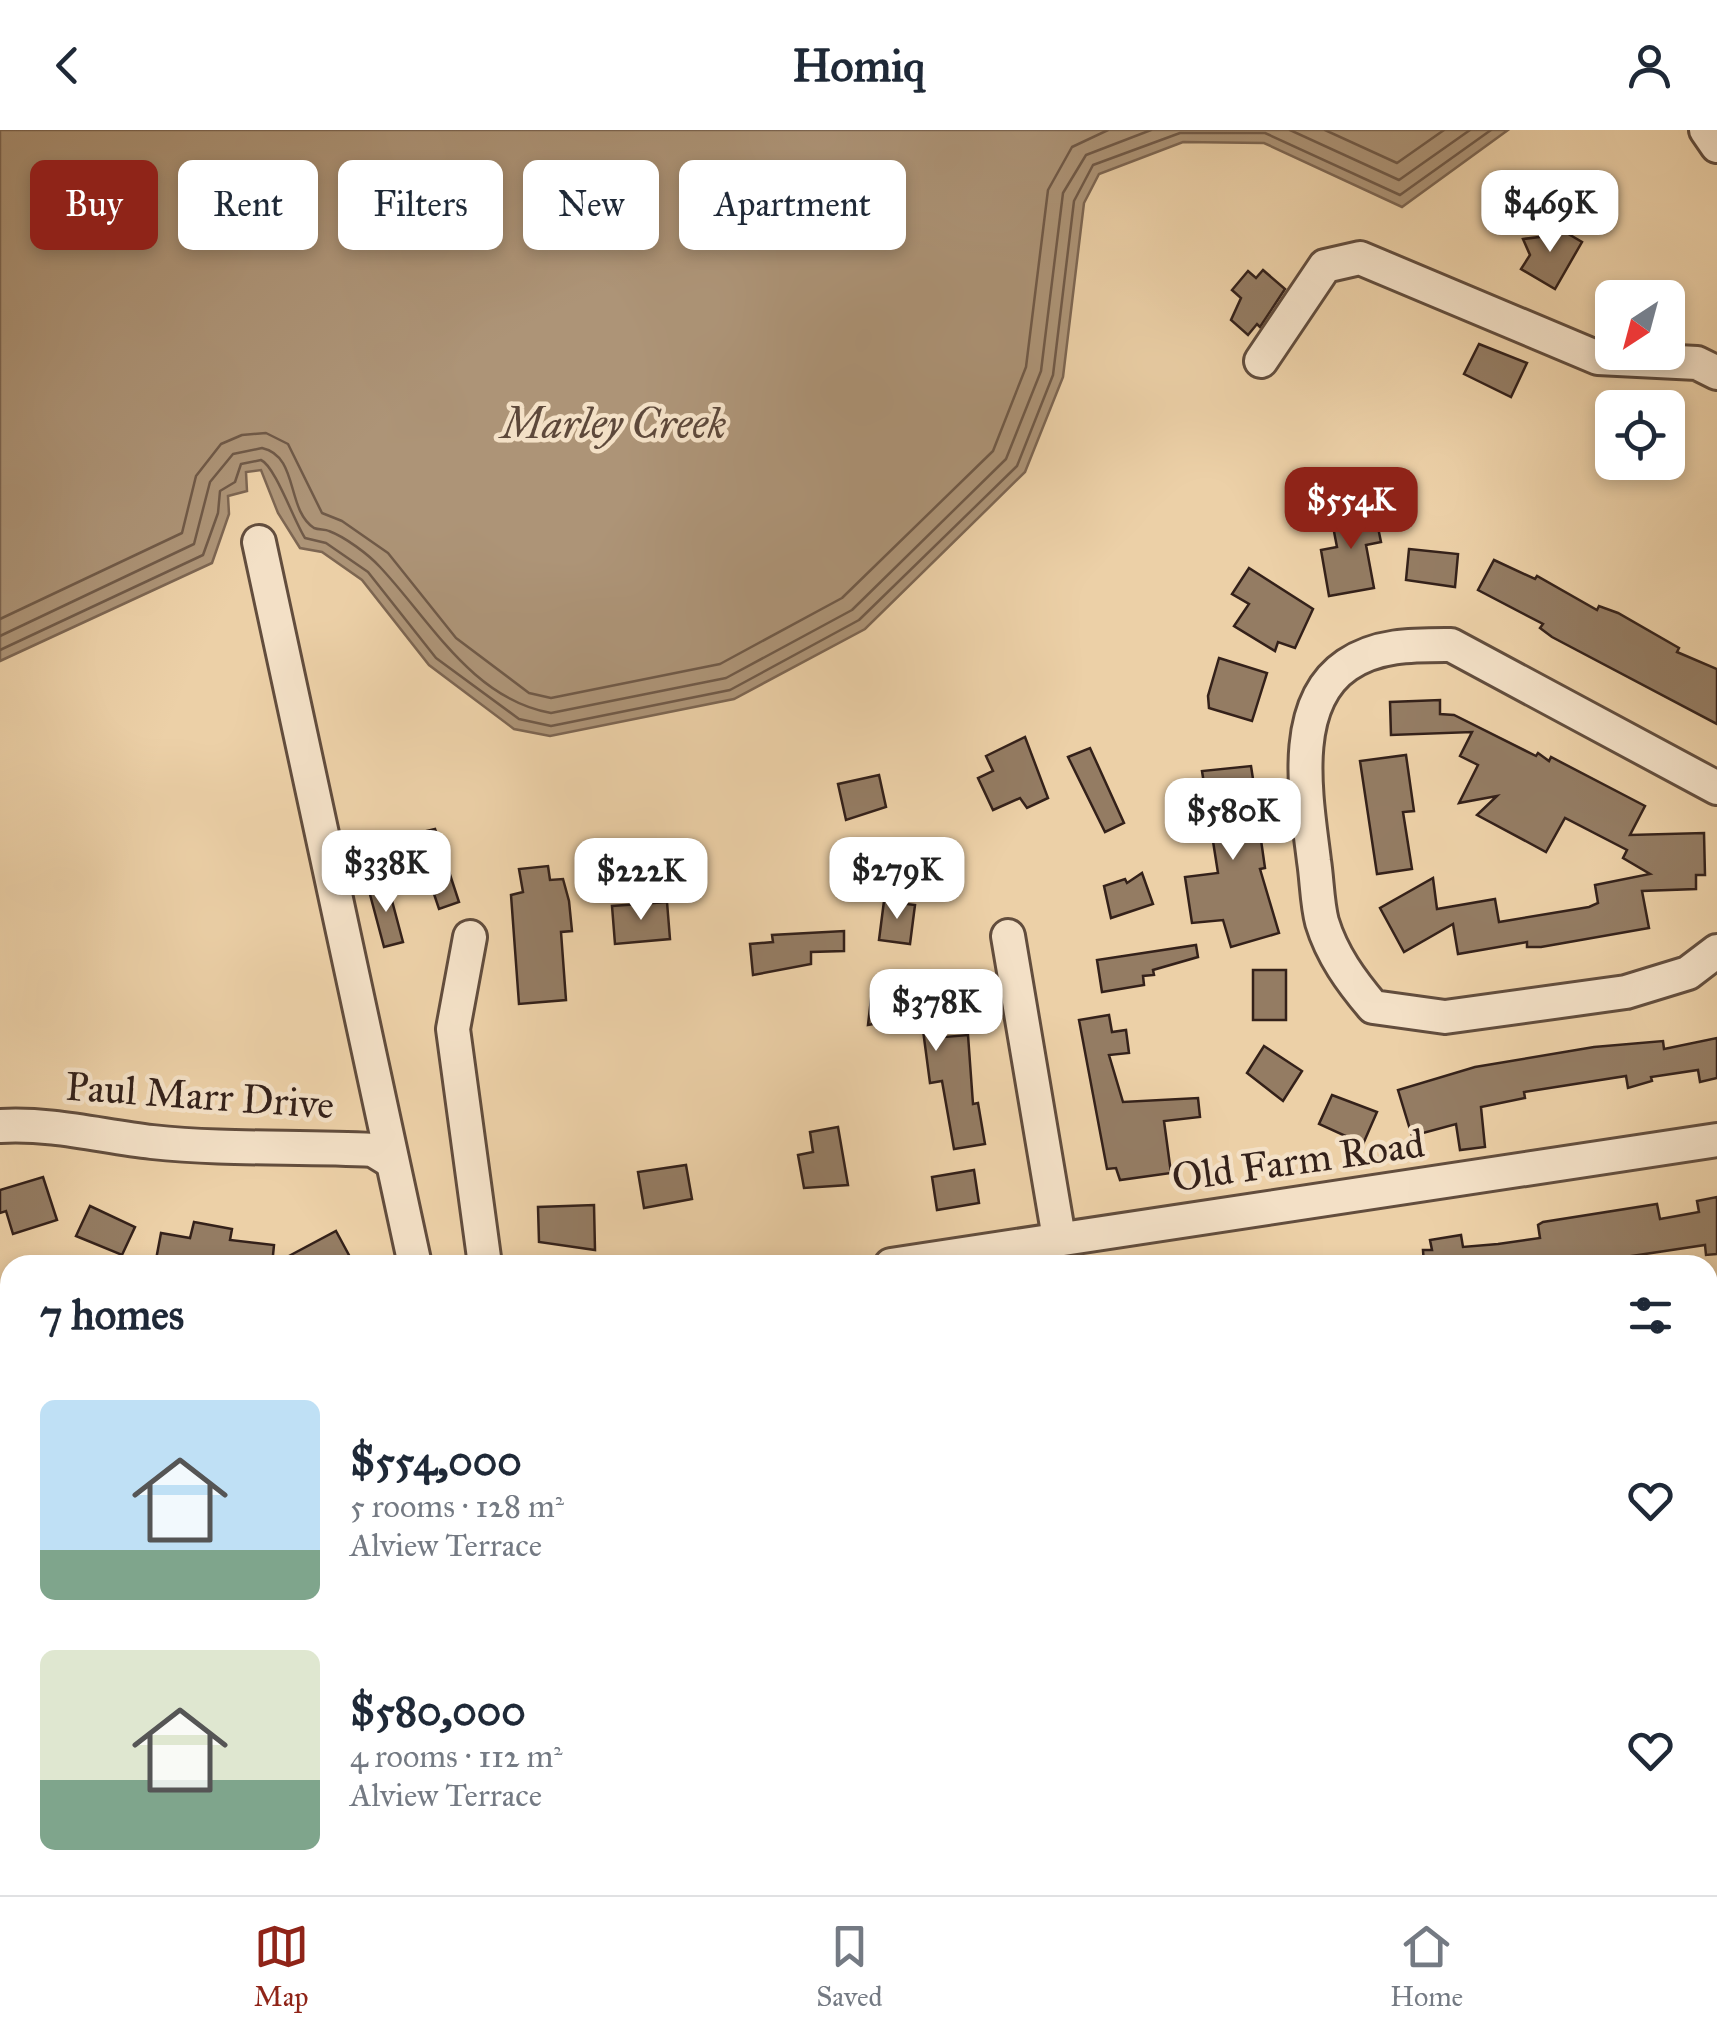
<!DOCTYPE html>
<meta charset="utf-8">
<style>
:root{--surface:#fff;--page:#f2f2f3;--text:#1f2937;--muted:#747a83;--line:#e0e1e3;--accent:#8f2418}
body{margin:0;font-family:"IM FELL Great Primer",serif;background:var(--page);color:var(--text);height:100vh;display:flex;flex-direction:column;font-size:38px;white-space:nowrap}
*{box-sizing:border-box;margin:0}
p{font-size:32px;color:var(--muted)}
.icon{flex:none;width:55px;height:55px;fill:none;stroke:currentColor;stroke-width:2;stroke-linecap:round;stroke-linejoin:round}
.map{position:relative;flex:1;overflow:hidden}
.sheet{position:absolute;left:0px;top:1125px;width:1718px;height:640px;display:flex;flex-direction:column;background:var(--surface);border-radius:30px 30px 0 0;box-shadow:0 5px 15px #0003}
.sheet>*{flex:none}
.hud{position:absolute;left:30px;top:30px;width:1000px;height:90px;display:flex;gap:20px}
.needle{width:65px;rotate:216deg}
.tools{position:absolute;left:1595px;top:150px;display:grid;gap:20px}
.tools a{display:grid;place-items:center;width:90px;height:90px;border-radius:15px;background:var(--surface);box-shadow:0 5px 15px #0003;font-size:50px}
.price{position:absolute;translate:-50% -85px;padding:0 22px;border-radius:20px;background:#fff;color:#222;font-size:32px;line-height:65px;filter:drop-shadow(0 2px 5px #0008)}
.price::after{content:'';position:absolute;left:50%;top:60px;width:30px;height:22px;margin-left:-15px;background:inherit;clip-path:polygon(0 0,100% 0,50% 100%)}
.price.selected{background:var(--accent);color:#fff}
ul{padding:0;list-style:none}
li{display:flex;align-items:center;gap:30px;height:250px;padding:0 40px}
li span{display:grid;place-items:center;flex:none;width:280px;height:200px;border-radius:15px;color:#555}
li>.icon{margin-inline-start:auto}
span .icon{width:120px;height:120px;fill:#fffc;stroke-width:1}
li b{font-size:42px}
h2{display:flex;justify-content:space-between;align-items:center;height:120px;padding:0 40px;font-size:42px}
.tag{padding:0 35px;border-radius:15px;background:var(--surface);box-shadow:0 5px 15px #0003;font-size:35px;line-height:90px}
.tag.selected{background:var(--accent);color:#fff}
header{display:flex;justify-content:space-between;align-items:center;height:130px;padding:0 40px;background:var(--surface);font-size:45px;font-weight:800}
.dock{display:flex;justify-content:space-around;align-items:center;height:140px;border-top:2px solid var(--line);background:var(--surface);font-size:28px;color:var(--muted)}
.dock a{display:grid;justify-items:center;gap:5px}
.dock .selected{color:var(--accent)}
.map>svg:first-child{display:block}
</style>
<header><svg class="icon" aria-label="back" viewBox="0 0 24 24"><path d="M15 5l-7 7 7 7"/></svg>Homiq<svg class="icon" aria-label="person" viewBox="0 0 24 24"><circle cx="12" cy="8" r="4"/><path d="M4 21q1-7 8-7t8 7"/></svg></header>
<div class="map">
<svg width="1717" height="1765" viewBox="0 0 1717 1765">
<rect width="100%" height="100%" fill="#ecd0a7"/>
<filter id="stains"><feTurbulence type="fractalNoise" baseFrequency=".002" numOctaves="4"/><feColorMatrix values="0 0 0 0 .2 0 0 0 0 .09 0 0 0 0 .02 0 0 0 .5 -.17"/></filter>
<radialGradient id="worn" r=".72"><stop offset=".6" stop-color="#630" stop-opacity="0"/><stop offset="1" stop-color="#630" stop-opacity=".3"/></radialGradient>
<!-- water -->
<path fill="#ad9477" stroke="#7d6652" stroke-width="2.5" d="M0 0H1508L1402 77 1264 13 1183 12 1099 44 1084 73 1063 247 1025 342 865 499 734 569 550 606 514 599 429 535 362 450 322 422 300 418 278 383 261 340 246 342 247 361 228 366 229 384 212 433 0 531Z"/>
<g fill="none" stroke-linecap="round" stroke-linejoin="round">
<!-- shore -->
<g stroke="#705a48" stroke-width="2.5">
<path d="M1290 0 1399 50 1470 0"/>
<path d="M1325 0 1397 33 1444 0"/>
<path d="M0 489 182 403 196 346 221 314 242 305 266 303 288 314 322 383 342 391 388 423 456 508 529 563 551 568 720 534 842 468 993 321 1026 237 1048 60 1072 17 1108 0"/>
<path d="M0 506 194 414 210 352 233 324 262 318C299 326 286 380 314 398 319 400 325 399 329 401 345 407 368 424 380 437 430 490 472 569 551 583L726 548 852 480 1006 329 1041 241 1063 63 1086 25 1151 0"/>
<path d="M0 520 203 425 218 383 220 361 235 352 241 334 261 330C275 336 294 391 305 408L326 413 368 442 436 528 519 589 551 596 730 560 859 490 1017 336 1053 245 1074 71 1093 35 1180 3H1265L1400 65 1491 0"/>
</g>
</g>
<!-- building -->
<g fill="#947c63" stroke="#34211a" stroke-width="2.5">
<path d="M1548 92 1582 112 1555 159 1521 139 1530 125 1523 109 1539 107Z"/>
<path d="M1263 140 1285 159 1260 197 1257 194 1248 205 1231 190 1241 168 1232 160 1248 141 1256 148Z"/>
<path d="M1479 214 1527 233 1511 267 1464 244Z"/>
<path d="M1374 378 1381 412 1366 415 1374 458 1329 466 1321 420 1337 417 1331 386Z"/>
<path d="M1409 419 1458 424 1455 457 1406 450Z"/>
<path d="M1494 430 1535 449 1537 446 1597 480 1599 476 1618 483 1679 518 1677 522 1717 539V594L1552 507 1540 498 1543 494 1478 460Z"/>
<path d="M1249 438 1313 479 1295 518 1278 512 1275 521 1234 496 1249 474 1232 464Z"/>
<path d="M1219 528 1267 543 1252 591 1209 578 1208 566Z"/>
<path d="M1440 570V584L1454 585 1536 626 1538 623 1549 631 1551 627 1645 676 1630 705 1704 703 1705 745H1696V759L1642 761 1649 798 1541 817H1527V812L1458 824 1453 794 1404 822 1380 778 1433 748 1437 779 1495 769 1499 792 1589 777 1598 773 1595 755 1650 744 1623 728 1627 720 1565 688 1546 722 1477 685 1497 666 1459 673 1478 635 1460 626 1472 602 1391 605 1390 572Z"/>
<path d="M1025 607 1048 668 1027 678 1020 668 993 680 978 648 993 641 986 626Z"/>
<path d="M1090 618 1124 693 1105 702 1068 627Z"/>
<path d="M1406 625 1414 681 1403 682 1412 739 1377 744 1360 631Z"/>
<path d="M1251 636 1255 662 1232 693 1258 689 1265 738 1260 739 1279 803 1231 817 1223 790 1192 793 1185 747 1218 743 1202 641Z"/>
<path d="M879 645 886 677 846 690 838 654Z"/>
<path d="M435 699 459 772 439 779 427 743 395 752 389 728 414 719V704Z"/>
<path d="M548 736 550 750 563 749 569 771 572 801 561 802 566 870 519 874 511 765 523 762 519 739Z"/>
<path d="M1142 743 1153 774 1111 788 1104 756 1125 749 1127 753Z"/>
<path d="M387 752 403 812 384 817 368 757Z"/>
<path d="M884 771 915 775 910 814 879 810Z"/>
<path d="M667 772 670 809 615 814 612 776Z"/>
<path d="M844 801V821L811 822V834L753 845 750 814 773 812 772 805Z"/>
<path d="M1196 815 1198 827 1153 840 1154 845 1143 846 1144 855 1102 862 1097 830Z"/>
<rect x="1253" y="840" width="33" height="50"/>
<path d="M935 849 945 907 968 905 973 974 978 973 985 1014 954 1019 942 951 930 953 921 885 868 895 872 860Z"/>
<path d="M1109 885 1112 902 1126 900 1129 923 1109 925 1123 972 1198 968 1200 987 1164 991 1171 1043 1120 1050 1116 1038 1107 1039 1079 890Z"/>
<path d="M1717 908V948L1700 952 1698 940 1651 947 1652 951 1628 958 1626 946 1524 962 1525 968 1481 977 1485 1017 1460 1020 1456 994 1412 1006 1398 960 1475 937 1594 917 1663 911 1664 919Z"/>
<path d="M1264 916 1302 941 1283 971 1247 943Z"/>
<path d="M1332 965 1377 982 1363 1014 1319 994Z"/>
<path d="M838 997 848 1055 804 1058 798 1025 813 1022 810 1002Z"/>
<path d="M686 1035 692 1069 644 1078 638 1042Z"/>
<path d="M974 1040 979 1073 937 1080 932 1047Z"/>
<path d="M43 1047 57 1090 13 1104 6 1081 0 1083V1060Z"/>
<path d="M1717 1067V1124L1706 1125 1705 1115 1572 1135H1424L1423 1120H1432L1430 1110 1461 1105 1463 1117 1498 1114 1540 1108 1538 1095 1543 1092 1657 1074 1660 1089 1699 1082 1697 1071Z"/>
<path d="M594 1075 595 1120 539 1112 538 1077Z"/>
<path d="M90 1076 135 1097 122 1125 76 1106Z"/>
<path d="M194 1092 232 1099 230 1110 274 1115 272 1135H155L161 1103 190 1108Z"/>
<path d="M336 1101 350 1127 336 1135H272Z"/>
</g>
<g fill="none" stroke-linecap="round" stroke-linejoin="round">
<defs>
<g id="minor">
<path d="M1706 0 1717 16"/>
<path d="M1261 231 1325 136 1360 128 1598 228 1697 233 1717 243"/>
<path d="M259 412 415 1135"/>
<path d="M1717 658 1451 515C1415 515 1378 514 1347 535 1288 575 1307 672 1314 731 1317 750 1317 773 1322 792 1332 825 1351 851 1373 877L1445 887 1626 862 1688 843 1717 821"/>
<path d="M1008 806 1059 1108"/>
<path d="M470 807 453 899 485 1135"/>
<path d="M0 996C53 993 100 1006 152 1012 226 1020 299 1016 373 1020L391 1031"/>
<path d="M891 1135 1717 1010"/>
<path d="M1708 1173 1717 1171"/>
<path d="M0 1598 10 1572"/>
<path d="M0 1623 10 1673"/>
<path d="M93 1755 113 1765"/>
<path d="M666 1755 667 1765"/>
<path d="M1274 1765 1275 1755"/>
<path d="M1572 1765 1575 1755"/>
</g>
</defs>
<!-- minor casing -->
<use href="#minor" stroke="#624d3d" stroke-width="38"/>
<!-- minor -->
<use href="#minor" stroke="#f3e0c6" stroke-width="32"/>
</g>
<g text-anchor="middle" stroke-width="9" stroke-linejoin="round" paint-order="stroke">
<!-- street labels -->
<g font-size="40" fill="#34211a" stroke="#f3e0c6">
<text transform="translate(200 965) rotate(4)" y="14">Paul Marr Drive</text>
<text transform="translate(1298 1030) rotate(-8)" y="14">Old Farm Road</text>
</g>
<!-- water labels -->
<g font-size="42" font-style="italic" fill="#5e493b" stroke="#f3e0c6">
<text x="614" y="308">Marley Creek</text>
</g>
</g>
<rect width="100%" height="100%" filter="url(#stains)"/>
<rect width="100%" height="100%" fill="url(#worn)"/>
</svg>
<div class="tools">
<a><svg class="needle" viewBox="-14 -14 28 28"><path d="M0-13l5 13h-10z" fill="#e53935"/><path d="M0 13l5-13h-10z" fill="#747a83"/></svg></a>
<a><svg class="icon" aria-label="locate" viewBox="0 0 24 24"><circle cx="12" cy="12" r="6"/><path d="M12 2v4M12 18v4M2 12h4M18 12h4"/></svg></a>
</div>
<b class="price" style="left:1550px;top:125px">$469K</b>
<b class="price selected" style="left:1351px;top:422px">$554K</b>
<b class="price" style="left:1233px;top:733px">$580K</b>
<b class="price" style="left:386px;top:785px">$338K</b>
<b class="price" style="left:897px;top:792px">$279K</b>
<b class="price" style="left:641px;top:793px">$222K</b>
<b class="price" style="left:936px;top:924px">$378K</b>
<div class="hud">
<a class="tag selected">Buy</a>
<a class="tag">Rent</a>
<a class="tag">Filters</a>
<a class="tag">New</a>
<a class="tag">Apartment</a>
</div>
<section class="sheet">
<h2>7 homes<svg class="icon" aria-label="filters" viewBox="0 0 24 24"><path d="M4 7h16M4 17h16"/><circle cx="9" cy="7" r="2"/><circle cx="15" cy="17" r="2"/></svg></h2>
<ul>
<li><span style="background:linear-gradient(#bfe0f5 75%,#7fa58c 0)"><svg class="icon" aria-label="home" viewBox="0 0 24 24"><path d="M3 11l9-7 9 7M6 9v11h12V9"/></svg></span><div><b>$554,000</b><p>5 rooms · 128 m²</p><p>Alview Terrace</p></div><svg class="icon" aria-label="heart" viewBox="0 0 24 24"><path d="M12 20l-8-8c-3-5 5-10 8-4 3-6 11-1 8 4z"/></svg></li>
<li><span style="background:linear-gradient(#dfe7d0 65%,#7fa58c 0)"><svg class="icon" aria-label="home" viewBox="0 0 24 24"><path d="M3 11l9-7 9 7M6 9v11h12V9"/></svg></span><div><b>$580,000</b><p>4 rooms · 112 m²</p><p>Alview Terrace</p></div><svg class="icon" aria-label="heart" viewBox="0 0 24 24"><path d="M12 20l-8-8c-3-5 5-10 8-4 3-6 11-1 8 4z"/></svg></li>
</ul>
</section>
</div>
<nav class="dock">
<a class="selected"><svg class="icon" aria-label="map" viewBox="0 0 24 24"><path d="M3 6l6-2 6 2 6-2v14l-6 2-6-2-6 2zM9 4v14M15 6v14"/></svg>Map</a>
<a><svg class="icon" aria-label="saved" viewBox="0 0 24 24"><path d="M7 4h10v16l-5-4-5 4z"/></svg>Saved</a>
<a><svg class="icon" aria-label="home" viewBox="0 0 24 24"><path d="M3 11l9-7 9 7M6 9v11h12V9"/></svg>Home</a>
</nav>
